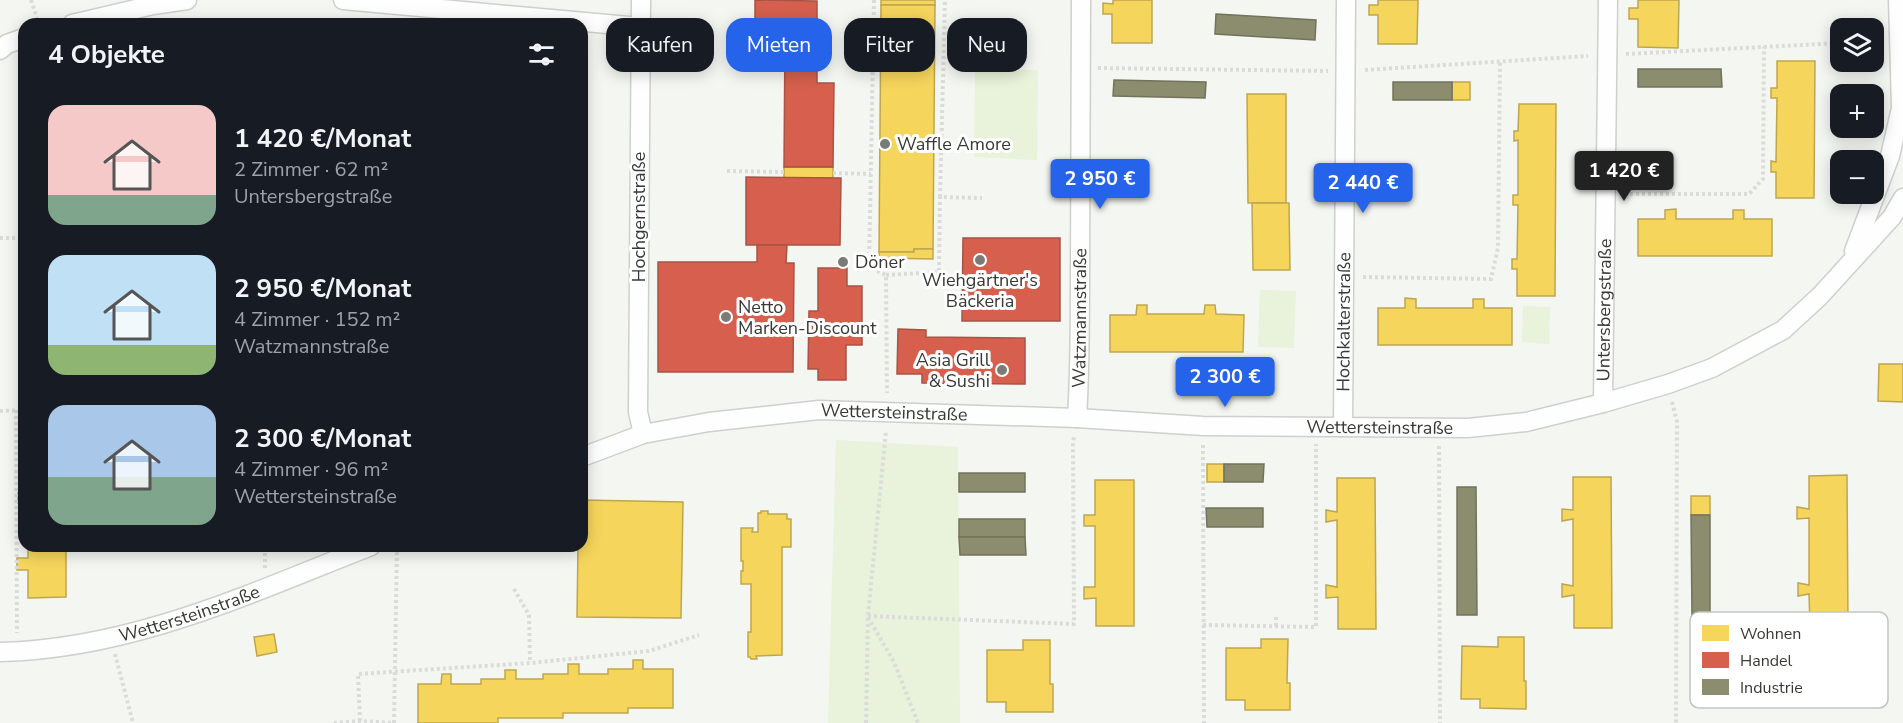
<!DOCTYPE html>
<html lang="de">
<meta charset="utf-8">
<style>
:root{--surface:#171b24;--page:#20242c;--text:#f1f3f6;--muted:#9ea1a6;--accent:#2563eb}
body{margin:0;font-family:"Nunito Sans",sans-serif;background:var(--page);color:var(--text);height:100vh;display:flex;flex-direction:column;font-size:22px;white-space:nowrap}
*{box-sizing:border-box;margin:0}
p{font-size:20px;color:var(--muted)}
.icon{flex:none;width:33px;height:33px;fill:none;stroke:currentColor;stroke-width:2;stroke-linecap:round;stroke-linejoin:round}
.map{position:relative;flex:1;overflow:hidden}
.sheet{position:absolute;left:18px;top:18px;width:570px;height:534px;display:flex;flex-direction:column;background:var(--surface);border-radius:18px;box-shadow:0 3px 15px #0003}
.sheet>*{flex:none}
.banner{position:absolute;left:606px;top:18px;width:570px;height:54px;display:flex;gap:12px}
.fabs{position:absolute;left:1830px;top:18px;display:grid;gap:12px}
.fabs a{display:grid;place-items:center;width:54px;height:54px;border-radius:12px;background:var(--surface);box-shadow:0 3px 15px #0003;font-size:30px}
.price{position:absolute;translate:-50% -51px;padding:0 14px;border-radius:6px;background:var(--accent);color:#fff;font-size:20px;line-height:39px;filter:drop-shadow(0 2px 3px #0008)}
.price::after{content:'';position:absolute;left:50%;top:36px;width:18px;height:14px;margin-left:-9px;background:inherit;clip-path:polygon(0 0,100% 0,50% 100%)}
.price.current{background:#222;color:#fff}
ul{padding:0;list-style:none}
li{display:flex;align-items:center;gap:18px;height:150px;padding:0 30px}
li span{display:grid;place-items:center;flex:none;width:168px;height:120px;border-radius:18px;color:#555}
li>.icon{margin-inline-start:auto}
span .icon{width:72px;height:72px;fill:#fffc;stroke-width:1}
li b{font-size:26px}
h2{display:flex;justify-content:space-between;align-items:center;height:72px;padding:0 30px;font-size:26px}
.tag{padding:0 21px;border-radius:18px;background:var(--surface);box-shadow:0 3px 15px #0003;font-size:21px;line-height:54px}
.tag.current{background:var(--accent);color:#fff}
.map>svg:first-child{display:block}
</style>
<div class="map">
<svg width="1903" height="723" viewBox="0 0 1903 723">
<rect width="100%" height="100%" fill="#f4f6f1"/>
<!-- green -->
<g fill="#e9f2da">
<path d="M975 69 1038 70 1037 160 974 157Z"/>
<path d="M1260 290 1296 291 1294 348 1258 347Z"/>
<path d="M1523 306 1550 307 1549 344 1522 342Z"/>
<path d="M836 440 958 447 960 723H828Z"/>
</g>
<!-- homes -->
<g fill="#f6d55c" stroke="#bda650" stroke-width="1.5">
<rect x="881" y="0" width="54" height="5"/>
<path d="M1113 0H1152V43H1112V14H1103V3L1113 4Z"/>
<path d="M1378 0H1418L1417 44H1378V15H1369V5H1378Z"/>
<path d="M1638 0H1679L1678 48 1638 47V19H1629V8H1638Z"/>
<path d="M881 5H935L933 249H914V252H879Z"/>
<path d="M1777 61H1815L1814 198H1776V172H1771V161L1776 162 1777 98H1771V88H1777Z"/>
<rect x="1452" y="82" width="18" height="18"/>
<path d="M1247 94H1286V203H1248Z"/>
<path d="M1519 104H1556L1555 296H1517V269H1512V259H1517L1518 205H1513V195H1518V140L1514 141V131H1518Z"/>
<rect x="784" y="167" width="49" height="11"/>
<path d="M1252 203H1289L1290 270H1253Z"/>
<path d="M1676 209V219H1733V210H1744V219H1772V256H1638V219H1665V210Z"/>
<path d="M914 249H933V259L879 258V252H914Z"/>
<path d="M1405 298 1416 299V308H1473V299H1484V308H1512V345H1378V308H1405Z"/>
<path d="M1137 305H1147V314H1204L1205 305H1215L1216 314 1244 315 1243 352H1110V315H1136Z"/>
<path d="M1879 364H1903V402L1878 401Z"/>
<rect x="1207" y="464" width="17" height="18"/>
<path d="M1847 475 1848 626 1810 627 1809 594 1798 596V583L1809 585V518L1797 519V507L1809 509V476Z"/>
<path d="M1573 477H1611L1612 628H1574V595L1562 597V584L1573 586V519L1562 521V509L1573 510Z"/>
<path d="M1337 478H1375L1376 629H1338V597L1326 598V585L1337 587V520L1326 522V510L1337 512Z"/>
<path d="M1095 480H1134V626H1096V598L1084 599V587H1095V526H1084V515H1095Z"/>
<path d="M24 492V503H18V493Z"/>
<rect x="1691" y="496" width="19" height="19"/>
<path d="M582 500 683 502 681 618 577 617 578 546H582Z"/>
<path d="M761 511H768V514H787V519H791V547H782V655L756 656 757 659H751L750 657H748V632H751V584H741V571H743V561H741V528H753L752 532H758V513H761Z"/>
<path d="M28 546H66V597L28 598V570H17V558H28Z"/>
<path d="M274 634 277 652 257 656 254 637Z"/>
<path d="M1498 637H1524V681H1526V709L1480 708V699H1461L1462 646 1498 647Z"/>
<path d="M1261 639H1288L1287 683H1290V710H1245V700H1226V648H1261Z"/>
<path d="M1023 640H1050V684H1053V712H1006V702H987V650H1023Z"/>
<path d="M633 660H643V669H673V708H628V713H563V718H498V723H418V684H441L442 674H451V684H481V679H505V670H516V679H543V674H568V664H579V674H608V669H633Z"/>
</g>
<!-- shops -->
<g fill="#d6604d" stroke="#a75446" stroke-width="1.5">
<path d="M755 0 817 1V83H834L833 167H784L785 37H755Z"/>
<path d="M746 177 841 178 840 245H746Z"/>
<path d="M963 238H1060V321H962Z"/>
<path d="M757 245H787L786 263H794L793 372H658V262H757Z"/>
<path d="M818 268H847V286H862V345H846V380H818V369H808L809 311H818Z"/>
<path d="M898 329 926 330V337L1025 338V384L922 383V374H897Z"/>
</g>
<!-- industry -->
<g fill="#8c8c6e" stroke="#73735d" stroke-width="1.5">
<path d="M1216 14 1316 20 1315 40 1215 34Z"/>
<path d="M1638 69H1721L1722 87H1638Z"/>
<path d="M1114 80 1206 82 1205 98 1113 96Z"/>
<rect x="1393" y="82" width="59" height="18"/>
<path d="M1224 464H1264L1263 482H1224Z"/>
<rect x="959" y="473" width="66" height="19"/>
<path d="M1457 487H1476L1477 615H1457Z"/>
<path d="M1206 508H1263V527H1207Z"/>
<path d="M1691 515H1710V616H1692Z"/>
<rect x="959" y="519" width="66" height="18"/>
<path d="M959 537H1025L1026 555H960Z"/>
</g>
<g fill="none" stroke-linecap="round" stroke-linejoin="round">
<defs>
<g id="minor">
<path d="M343 0 640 27"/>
<path d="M641 0 638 412 643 434"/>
<path d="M72 24 153 5 187 0"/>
<path d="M0 50 7 44 24 38"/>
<path d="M1854 251 1890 156 1901 108 1898 0"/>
<path id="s1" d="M1603 403 1608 0"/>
<path id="s2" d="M1077 418C1080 371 1080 323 1080 276 1081 184 1081 92 1081 0"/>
<path id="s3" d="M1343 427 1346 0"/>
<path id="s4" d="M582 457 643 434 709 422 819 410 1077 418 1203 426 1468 428 1526 422 1603 403 1668 384 1712 368 1783 330 1820 296 1892 217 1903 198"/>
<path id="s5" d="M0 652C132 649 251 593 371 546"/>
</g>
</defs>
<!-- minor casing -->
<use href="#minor" stroke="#ced0cc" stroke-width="21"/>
<!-- path -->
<g stroke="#dbdcda" stroke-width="4" stroke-dasharray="3 3" stroke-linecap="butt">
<path d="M31 0 39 24"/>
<path d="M874 0 869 267 886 275 887 393"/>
<path d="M1626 54 1840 43"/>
<path d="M1098 68 1328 71"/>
<path d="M1365 70 1588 56"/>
<path d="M727 171 784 172"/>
<path d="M833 173 871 174"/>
<path d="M1624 194H1749L1763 179 1764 47"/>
<path d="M940 197 945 0"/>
<path d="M0 238H24"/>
<path d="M886 275 939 272 940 197 982 198"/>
<path d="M1363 277 1491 279 1498 248 1500 62"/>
<path d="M1672 402 1677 422 1676 723"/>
<path d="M16 410 17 633"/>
<path d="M0 411 24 410"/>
<path d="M1203 445 1204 723"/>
<path d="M1439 446 1440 723"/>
<path d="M265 568V546"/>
<path d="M514 589 529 615 530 663"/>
<path d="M868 616 1074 624 1073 443 1074 436"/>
<path d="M868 617 894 662 918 723"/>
<path d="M1203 625 1316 627V444"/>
<path d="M1276 626V614"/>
<path d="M115 654 133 723"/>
<path d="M360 721 358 674 530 663 649 651 699 635"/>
<path d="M334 723 360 721 394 723"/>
<path d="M394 723 397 546"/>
<path d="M866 723 868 616 886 431"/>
</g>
<!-- minor -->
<use href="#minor" stroke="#fdfefd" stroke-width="18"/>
</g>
<!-- markers -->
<g fill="#7a7b77" stroke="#fff" stroke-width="2">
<circle cx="885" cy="144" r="6"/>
<circle cx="980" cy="260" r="6"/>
<circle cx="843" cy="262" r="6"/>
<circle cx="726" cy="317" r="6"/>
<circle cx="1002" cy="370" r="6"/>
</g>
<g text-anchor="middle" stroke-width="6" stroke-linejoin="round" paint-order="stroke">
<!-- poi labels -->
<g font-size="18" fill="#383935" stroke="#fff" text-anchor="start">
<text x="897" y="150">Waffle Amore</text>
<text x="855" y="268">Döner</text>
<text x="980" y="286" text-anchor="middle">Wiehgärtner's<tspan x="980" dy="21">Bäckeria</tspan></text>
<text x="738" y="313">Netto<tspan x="738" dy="21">Marken-Discount</tspan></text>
<text x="990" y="366" text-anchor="end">Asia Grill<tspan x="990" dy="21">&amp; Sushi</tspan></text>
</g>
<!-- street labels -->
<g font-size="18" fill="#383935" stroke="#fff">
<text transform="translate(639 217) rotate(-90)" y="6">Hochgernstraße</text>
<text dy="6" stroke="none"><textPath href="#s1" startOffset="93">Untersbergstraße</textPath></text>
<text dy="6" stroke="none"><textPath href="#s2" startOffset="100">Watzmannstraße</textPath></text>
<text dy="6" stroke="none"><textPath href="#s3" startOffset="105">Hochkalterstraße</textPath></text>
<text dy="6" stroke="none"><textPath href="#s4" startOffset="318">Wettersteinstraße</textPath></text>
<text dy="6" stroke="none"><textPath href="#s4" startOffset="804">Wettersteinstraße</textPath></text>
<text dy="6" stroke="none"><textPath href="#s5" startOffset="194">Wettersteinstraße</textPath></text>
</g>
</g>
<!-- legend -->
<rect x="1690" y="612" width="198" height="96" rx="9" fill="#fff" stroke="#c3c4c2" stroke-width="1.5"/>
<rect x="1702" y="625" width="27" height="16" fill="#f6d55c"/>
<rect x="1702" y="652" width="27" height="16" fill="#d6604d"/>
<rect x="1702" y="679" width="27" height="16" fill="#8c8c6e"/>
<g font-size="16" fill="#383935">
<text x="1740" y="639">Wohnen</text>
<text x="1740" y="666">Handel</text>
<text x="1740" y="693">Industrie</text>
</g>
</svg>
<div class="fabs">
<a><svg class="icon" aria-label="layers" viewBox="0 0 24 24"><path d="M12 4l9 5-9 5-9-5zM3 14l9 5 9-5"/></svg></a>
<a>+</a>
<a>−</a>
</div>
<b class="price current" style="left:1624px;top:202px">1 420 €</b>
<b class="price" style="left:1100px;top:210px">2 950 €</b>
<b class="price" style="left:1363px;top:214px">2 440 €</b>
<b class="price" style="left:1225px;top:408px">2 300 €</b>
<div class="banner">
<a class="tag">Kaufen</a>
<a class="tag current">Mieten</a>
<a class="tag">Filter</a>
<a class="tag">Neu</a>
</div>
<section class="sheet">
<h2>4 Objekte<svg class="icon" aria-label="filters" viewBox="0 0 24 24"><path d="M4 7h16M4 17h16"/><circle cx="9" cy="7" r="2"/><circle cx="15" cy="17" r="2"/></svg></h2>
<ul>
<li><span style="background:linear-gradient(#f6c9c9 75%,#7fa58c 0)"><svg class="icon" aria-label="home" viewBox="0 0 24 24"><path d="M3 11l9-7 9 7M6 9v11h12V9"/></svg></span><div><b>1 420 €/Monat</b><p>2 Zimmer · 62 m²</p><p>Untersbergstraße</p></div></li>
<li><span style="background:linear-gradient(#bfe0f5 75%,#8fb573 0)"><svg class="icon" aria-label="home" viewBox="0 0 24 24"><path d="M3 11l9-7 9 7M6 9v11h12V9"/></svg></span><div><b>2 950 €/Monat</b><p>4 Zimmer · 152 m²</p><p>Watzmannstraße</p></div></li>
<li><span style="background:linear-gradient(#a9c7e8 60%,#7fa58c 0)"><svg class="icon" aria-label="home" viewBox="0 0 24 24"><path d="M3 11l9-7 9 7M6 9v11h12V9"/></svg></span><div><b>2 300 €/Monat</b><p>4 Zimmer · 96 m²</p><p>Wettersteinstraße</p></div></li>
</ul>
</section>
</div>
